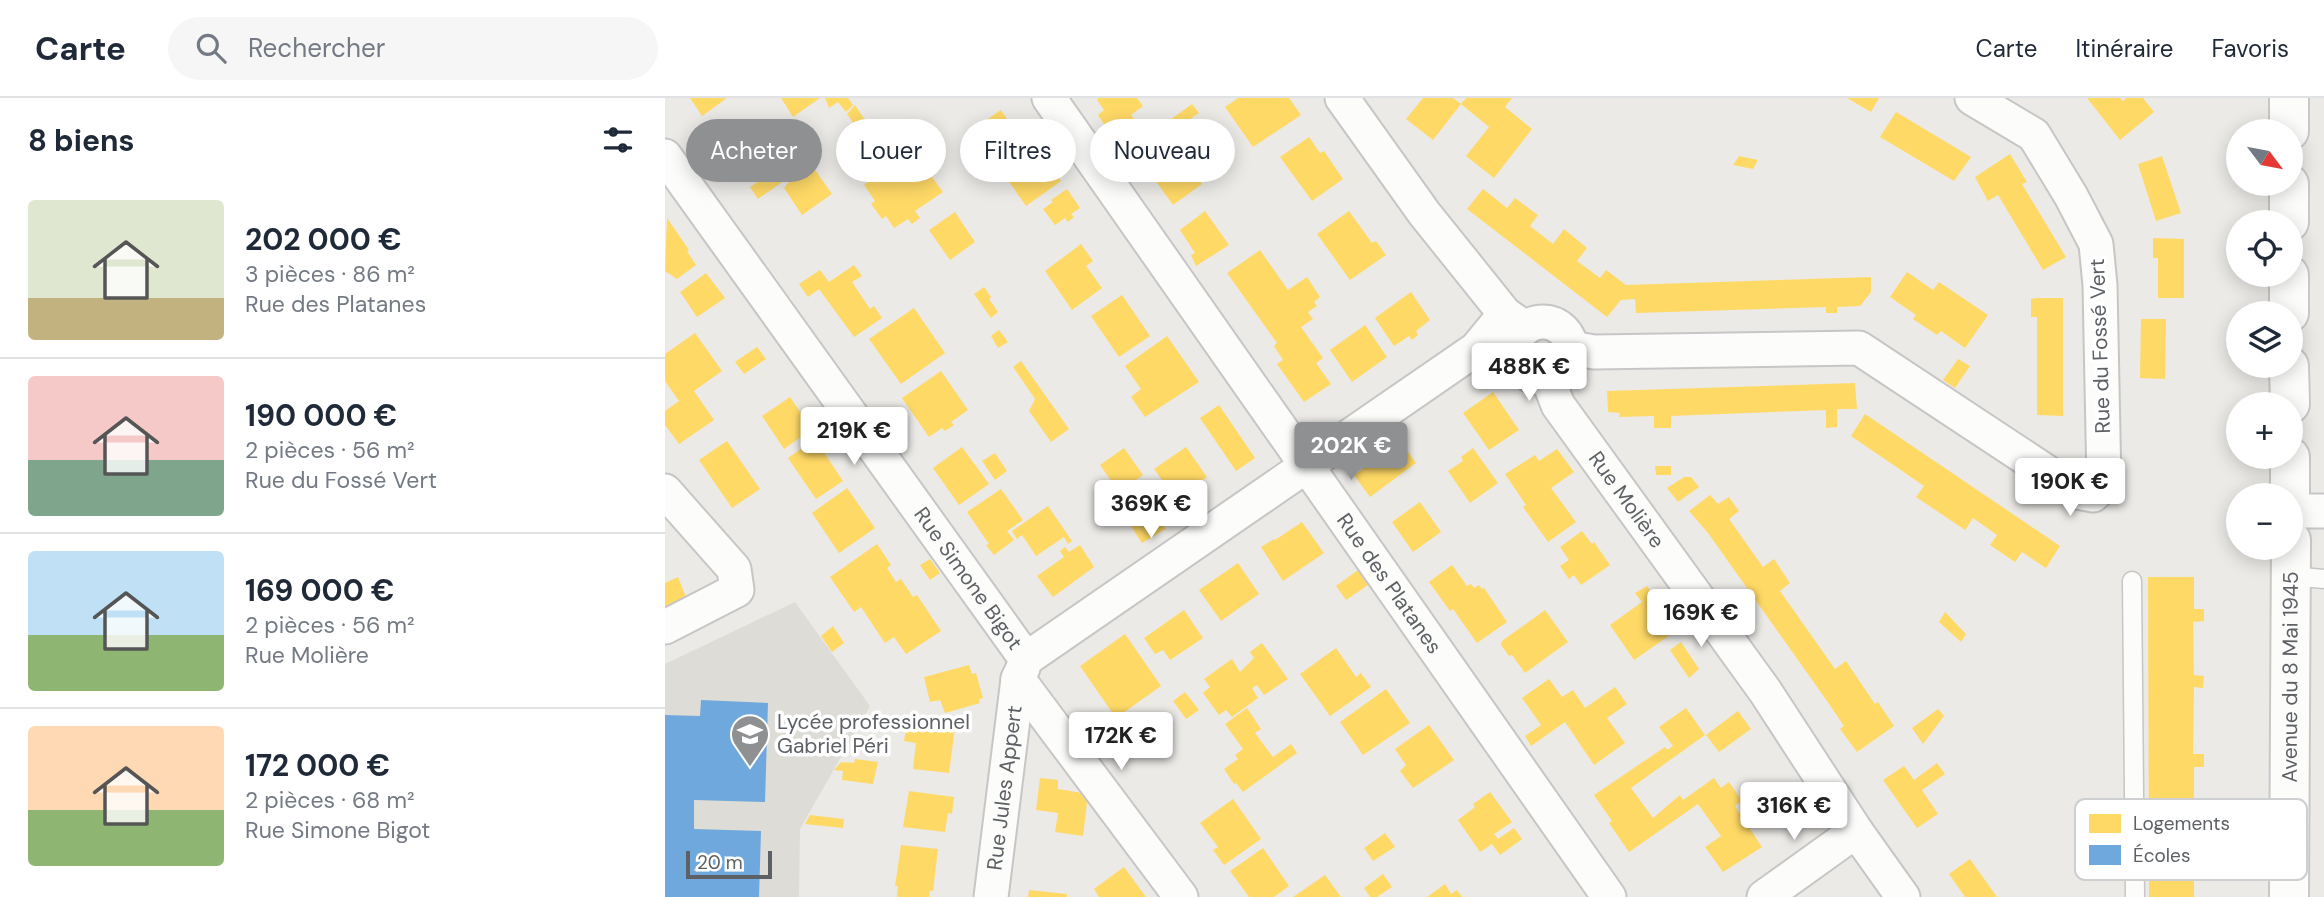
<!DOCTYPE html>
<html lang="fr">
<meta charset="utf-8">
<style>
:root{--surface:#fff;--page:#f6f6f7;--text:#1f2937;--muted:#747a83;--line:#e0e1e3;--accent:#8f9092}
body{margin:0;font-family:"DM Sans",sans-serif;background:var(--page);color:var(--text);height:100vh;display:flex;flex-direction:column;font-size:26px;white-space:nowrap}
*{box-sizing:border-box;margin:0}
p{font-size:23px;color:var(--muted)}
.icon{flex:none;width:38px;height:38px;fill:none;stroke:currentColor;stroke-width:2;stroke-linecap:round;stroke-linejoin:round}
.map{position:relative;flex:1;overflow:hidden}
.details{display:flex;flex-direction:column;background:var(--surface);width:665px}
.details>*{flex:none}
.guide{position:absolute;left:21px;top:21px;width:665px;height:63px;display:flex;gap:14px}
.needle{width:46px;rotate:122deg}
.controls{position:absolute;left:1561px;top:21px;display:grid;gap:14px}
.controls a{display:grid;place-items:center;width:77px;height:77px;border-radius:50%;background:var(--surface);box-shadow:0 4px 18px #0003;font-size:35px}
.scale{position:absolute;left:21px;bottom:18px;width:86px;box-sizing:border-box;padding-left:7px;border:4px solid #5d6064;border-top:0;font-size:19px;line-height:24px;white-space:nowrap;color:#5d6064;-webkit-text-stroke:5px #fff;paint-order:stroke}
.price{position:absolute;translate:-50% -60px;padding:0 16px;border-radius:7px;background:#fff;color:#222;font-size:23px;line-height:46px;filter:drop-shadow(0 2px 4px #0008)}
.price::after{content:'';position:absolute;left:50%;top:42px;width:21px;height:16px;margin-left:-10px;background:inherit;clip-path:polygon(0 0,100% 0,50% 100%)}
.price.active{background:var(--accent);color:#fff}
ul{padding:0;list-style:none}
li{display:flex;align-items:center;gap:21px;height:175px;padding:0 28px}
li+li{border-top:2px solid var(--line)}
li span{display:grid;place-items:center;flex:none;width:196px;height:140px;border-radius:7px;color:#555}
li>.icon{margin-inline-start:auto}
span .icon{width:84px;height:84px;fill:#fffc;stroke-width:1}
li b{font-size:30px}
h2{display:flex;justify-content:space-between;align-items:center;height:84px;padding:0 28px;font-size:30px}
.pill{padding:0 24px;border-radius:32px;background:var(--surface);box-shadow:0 4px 18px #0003;font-size:24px;line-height:63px}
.pill.active{background:var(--accent);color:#fff}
header{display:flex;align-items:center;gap:42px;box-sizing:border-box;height:98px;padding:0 35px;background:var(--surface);border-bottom:2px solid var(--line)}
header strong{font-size:33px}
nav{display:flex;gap:38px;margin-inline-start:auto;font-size:24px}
.search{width:490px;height:63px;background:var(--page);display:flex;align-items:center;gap:18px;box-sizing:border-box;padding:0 24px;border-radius:38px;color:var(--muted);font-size:26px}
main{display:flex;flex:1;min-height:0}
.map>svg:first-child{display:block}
</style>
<header>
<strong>Carte</strong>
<div class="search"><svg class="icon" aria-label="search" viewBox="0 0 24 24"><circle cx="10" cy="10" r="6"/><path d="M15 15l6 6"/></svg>Rechercher</div>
<nav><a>Carte</a><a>Itinéraire</a><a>Favoris</a></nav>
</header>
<main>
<section class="details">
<h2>8 biens<svg class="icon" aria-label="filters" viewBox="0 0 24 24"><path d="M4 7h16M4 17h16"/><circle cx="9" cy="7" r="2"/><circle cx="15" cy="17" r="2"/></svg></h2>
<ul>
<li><span style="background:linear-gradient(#dfe7d0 70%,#c2b280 0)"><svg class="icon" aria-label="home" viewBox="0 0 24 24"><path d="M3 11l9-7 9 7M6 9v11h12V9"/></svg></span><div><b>202 000 €</b><p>3 pièces · 86 m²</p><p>Rue des Platanes</p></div></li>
<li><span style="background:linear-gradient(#f6c9c9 60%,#7fa58c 0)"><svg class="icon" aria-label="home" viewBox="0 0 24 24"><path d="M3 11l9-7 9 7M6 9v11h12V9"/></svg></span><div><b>190 000 €</b><p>2 pièces · 56 m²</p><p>Rue du Fossé Vert</p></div></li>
<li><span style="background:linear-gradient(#bfe0f5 60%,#8fb573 0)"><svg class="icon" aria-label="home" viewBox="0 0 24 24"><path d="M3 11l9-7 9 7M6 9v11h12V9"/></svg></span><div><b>169 000 €</b><p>2 pièces · 56 m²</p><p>Rue Molière</p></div></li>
<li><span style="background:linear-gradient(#ffd9b3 60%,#8fb573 0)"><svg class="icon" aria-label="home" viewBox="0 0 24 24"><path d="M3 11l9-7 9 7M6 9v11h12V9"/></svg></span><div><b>172 000 €</b><p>2 pièces · 68 m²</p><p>Rue Simone Bigot</p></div></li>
</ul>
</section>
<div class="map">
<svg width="1659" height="799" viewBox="0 0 1659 799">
<rect width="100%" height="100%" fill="#ebeae7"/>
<!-- education -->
<path fill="#dedcd7" d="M130 504 205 608 135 731 134 799H0V566Z"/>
<!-- homes -->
<g fill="#ffd966">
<path d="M25 0H62L37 18Z"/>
<path d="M116 0H155L128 19Z"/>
<path d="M160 0H183L188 7 181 14 173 4 164 10Z"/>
<path d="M433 0H472L478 8 466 17 487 48 462 66 440 34 443 32 433 17 439 12 432 2Z"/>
<path d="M573 0H624L636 17 588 49 560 9Z"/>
<path d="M758 0H788L796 6 768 42 741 21Z"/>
<path d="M801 0H847L840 9 867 31 829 80 801 58 824 29 796 6Z"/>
<path d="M1182 0H1214L1206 14Z"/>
<path d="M1422 0H1455L1458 3 1461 0H1478L1489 14 1455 42Z"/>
<path d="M527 6 534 15 508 33 501 25Z"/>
<path d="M190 7 204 28 195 34 182 16Z"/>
<path d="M336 12 358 46 361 44 370 57 375 53 396 83 361 108 340 78 337 80 305 33Z"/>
<path d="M1231 14 1306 59 1289 83 1215 39Z"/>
<path d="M125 21 147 55 130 75 93 101 85 89 94 83 76 56Z"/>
<path d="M644 39 655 55 659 53 678 81 647 103 615 59Z"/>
<path d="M240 43 278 94 250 113 255 120 247 126 243 121 229 130 221 118 217 121 206 106 210 103 199 87 221 71 214 61Z"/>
<path d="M44 44 51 54 37 64 30 54Z"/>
<path d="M515 55 537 86 508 107 485 75Z"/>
<path d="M1345 56 1362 84 1357 86 1401 159 1378 172 1333 97 1323 103 1310 79Z"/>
<path d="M1074 58 1093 62 1088 71 1068 67Z"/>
<path d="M1497 58 1516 115 1491 123 1473 66Z"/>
<path d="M146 66 167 96 137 117 119 90 129 78Z"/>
<path d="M402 91 415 110 406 116 409 119 403 124 400 120 390 127 378 111 388 104 386 102Z"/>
<path d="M818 91 842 110 850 100 873 117 865 128 888 146 899 131 922 150 912 163 935 180 941 172 961 187 1206 179V194L1195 208 1172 209V215H1161V209L971 215 970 201 956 202 942 219 802 111Z"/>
<path d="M540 113 564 147 531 168 526 157 530 155 515 132Z"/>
<path d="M684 113 707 145 711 143 721 157 685 182 652 136Z"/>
<path d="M290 114 310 144 285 162 264 132Z"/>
<path d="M2 120 24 152 22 153 31 167 12 181 0 173Z"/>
<path d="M1488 140 1519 141V200H1493V160H1488Z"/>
<path d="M416 146 428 163 421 168 437 190 407 212 380 173Z"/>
<path d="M595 152 623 192 642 179 655 199 649 204 652 208 643 214 648 221 636 229 658 260 651 265 666 286 639 304 612 266 618 262 609 248 612 245 562 175Z"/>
<path d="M189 167 197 178 187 184 205 211 209 208 217 220 189 239 154 191 143 199 134 186 155 172 164 184Z"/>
<path d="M1242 174 1268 192 1274 184 1323 217 1300 250 1276 233 1272 237 1248 221 1251 217 1225 199Z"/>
<path d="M41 175 60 200 32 219 15 194Z"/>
<path d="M319 189 326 199 324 201 333 214 326 220 309 196Z"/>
<path d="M746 194 765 222 751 233 753 237 747 242 744 238 729 248 710 220Z"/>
<path d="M457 197 485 238 454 259 426 218Z"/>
<path d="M1372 200H1398V318L1372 317V219H1366V201Z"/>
<path d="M249 210 280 255 236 286 204 241Z"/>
<path d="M1476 221H1501L1500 281 1475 280Z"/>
<path d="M700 227 722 259 687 284 665 252Z"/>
<path d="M334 232 343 244 333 250 326 238Z"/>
<path d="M30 235 57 273 29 293 49 322 14 346 0 327V313L14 303 0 283V256Z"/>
<path d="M502 238 534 284 480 319 466 299 476 291 460 268Z"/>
<path d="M92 249 101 261 79 276 70 264Z"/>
<path d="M1293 261 1305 268 1290 290 1278 282Z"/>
<path d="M356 263 404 331 386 344 364 313 370 301 348 269Z"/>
<path d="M276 273 303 312 286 324 289 327 280 333 277 330 264 339 237 300Z"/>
<path d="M1190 285 1192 311H1172V329L1161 330V312L1006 318V330H989V318L954 319 955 315 943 314 942 293Z"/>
<path d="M828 294 854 332 824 352 798 315Z"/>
<path d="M125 299 147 331 119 351 97 318Z"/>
<path d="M554 307 590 360 571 373 535 320Z"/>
<path d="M1200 316 1395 448 1381 470 1357 454 1350 464 1325 447 1332 437 1308 420 1300 432 1251 399 1259 388 1186 338Z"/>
<path d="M150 341 178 383 151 401 123 360Z"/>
<path d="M62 343 95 391 67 410 34 362Z"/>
<path d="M736 344 751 365 705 399 689 377Z"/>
<path d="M297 349 324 386 294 407 268 370Z"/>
<path d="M521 349 542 379 510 400 489 371Z"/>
<path d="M459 350 478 377 454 394 435 367Z"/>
<path d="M808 350 833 385 805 405 783 373 798 363 796 359Z"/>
<path d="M892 351 909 374 886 390 911 424 883 444 858 409 861 407 840 376 870 357 874 363Z"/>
<path d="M330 355 342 373 330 382 317 363Z"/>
<path d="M990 368H1006V377H991Z"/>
<path d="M1019 379H1026L1034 389 1013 404 1002 390Z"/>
<path d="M182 390 210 430 174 455 147 415Z"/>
<path d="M336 391 358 422 342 433 349 442 329 457 321 447 324 446 302 414Z"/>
<path d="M1045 397 1053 406 1064 399 1074 413 1064 421 1098 469 1109 461 1125 485 1115 493 1170 571 1181 563 1210 606 1213 604 1229 628 1192 654 1175 631 1179 628 1162 603 1043 435 1024 413Z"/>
<path d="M482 401 501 431 477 445 458 416Z"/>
<path d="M755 404 776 434 748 454 727 424Z"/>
<path d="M383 408 407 443 403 446 399 439 371 458 357 437 352 441 347 433Z"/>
<path d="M637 424 659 455 618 483 596 449 609 441 610 442Z"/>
<path d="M917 433 927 446 929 444 945 467 916 487 909 477 904 481 895 468 904 462 895 449Z"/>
<path d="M212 446 226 467 222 470 231 484 236 481 248 499 252 497 276 533 241 556 229 539 220 545 196 509 189 514 165 479Z"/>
<path d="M415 447 429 469 388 499 372 478 399 459 395 453 400 449 404 454Z"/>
<path d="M265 461 275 475 265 482 255 467Z"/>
<path d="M573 465 594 496 556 523 534 492Z"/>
<path d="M787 467 802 488 806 486 809 490 814 487 817 491 819 490 842 524 812 545 788 511 785 513 764 484Z"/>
<path d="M693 472 703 487 681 502 671 488Z"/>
<path d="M13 479 23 504 0 513V485Z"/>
<path d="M1483 479H1529V511H1539V523L1528 524 1529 577 1539 578 1538 590 1529 589 1528 656H1539V669H1529V736H1539V748H1529V799H1484Z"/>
<path d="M982 488 988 497 993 494 1018 528 969 562 945 527 977 504 970 495Z"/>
<path d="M519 512 538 540 505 562 498 552 490 556 479 540Z"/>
<path d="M880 512 903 544 860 575 847 557 844 558 836 547 837 543Z"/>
<path d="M1280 514 1301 536 1296 544 1274 524Z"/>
<path d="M168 528 179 545 167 554 156 538Z"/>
<path d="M460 536 496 588 451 620 415 568Z"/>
<path d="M1016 544 1034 571 1024 580 1005 552Z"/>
<path d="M597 545 623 581 599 597 592 587 587 590 593 600 567 619 561 612 554 617 538 595 545 589 539 581 567 561 575 574 589 560 585 554Z"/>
<path d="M671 550 691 579 696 575 706 589 665 618 635 576Z"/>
<path d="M304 567 307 576 311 575 318 600 314 601 315 605 280 615 275 602 265 604 259 579Z"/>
<path d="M884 581 897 599 908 592 920 610 950 589 962 606 942 620 960 645 929 667 900 624 866 648 860 638 876 627 857 600Z"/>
<path d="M721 591 745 625 698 657 675 624Z"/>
<path d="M520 594 534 612 521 621 508 603Z"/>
<path d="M582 610 596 631 590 635 608 659 626 646 632 655 578 694 571 685 569 686 559 671 573 661 570 657 578 651 560 626Z"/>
<path d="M1021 610 1040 637 966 690 988 720 1015 697 1018 702 1049 680 1056 690 1064 684 1077 703 1070 708 1097 749 1058 774 1040 749 1056 738 1033 706 964 754 944 725 947 723 929 697 1000 649 1002 652 1008 648 994 629Z"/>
<path d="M1273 611 1279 618 1258 646 1247 630Z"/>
<path d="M1073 613 1086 631 1054 654 1041 637Z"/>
<path d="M242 624 290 629 284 675 248 671 251 645 239 643Z"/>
<path d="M764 627 789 662 748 690 735 673 741 667 730 651Z"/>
<path d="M190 661 213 664 208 686 177 682 178 673 169 672 176 664 189 665Z"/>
<path d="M1272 665 1280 676 1257 692 1273 716 1252 730 1218 682 1239 668 1249 682Z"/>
<path d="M375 680 393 682V691L423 696 418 738 390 734 393 715 371 712Z"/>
<path d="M244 693 289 699 287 716 283 715 280 734 238 729Z"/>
<path d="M825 694 847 724 829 736 833 741 849 730 857 741 835 757 827 746 815 754 793 722 810 709 808 706Z"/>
<path d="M568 701 596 741 559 767 548 752 553 749 535 725Z"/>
<path d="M145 717 179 721 178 730 140 726Z"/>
<path d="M720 735 730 749 708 763 699 750Z"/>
<path d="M236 747 273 751 268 793H265L264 799H232L233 788H230Z"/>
<path d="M598 750 624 788 609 799H584L565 773Z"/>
<path d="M1305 761 1322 785 1332 799H1300L1284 776Z"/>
<path d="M459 769 481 799H434L429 791Z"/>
<path d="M718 776 727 789 712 799H705L699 790Z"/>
<path d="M660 777 676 799H628Z"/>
<path d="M780 786 786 796 792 792 797 799H762Z"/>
<path d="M364 792 402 796V799H363Z"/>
</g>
<!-- schools -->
<path fill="#6fa8dc" d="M36 602 103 605 100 704 29 702V731L96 733 94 799H0V617L35 618Z"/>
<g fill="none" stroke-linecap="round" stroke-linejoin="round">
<defs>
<g id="lane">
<path d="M1627 478 1659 481"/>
<path d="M1467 483 1470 799"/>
</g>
<g id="street">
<path id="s1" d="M384 0 944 799"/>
<path d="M677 0 759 115 840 216 860 230"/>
<path id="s2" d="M0 58 361 561"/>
<circle cx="878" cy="252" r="28"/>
<path d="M906 250 929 254 1194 250 1412 394 1428 397 1439 387 1435 187 1431 146 1406 98 1369 37 1307 0"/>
<path id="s3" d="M882 279 893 307 1100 593 1191 733 1238 799"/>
<path d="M0 393 69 471 72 492 0 529"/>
<path d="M1626 413H1659"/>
<path d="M361 561 811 251 840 216"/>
<path d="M353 581 516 799"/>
<path id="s4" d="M326 799 353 581 358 570"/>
<path d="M1099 799 1191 733"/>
</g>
<g id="secondary">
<path d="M1624 0V33"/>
<path d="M1624 86V124"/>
<path d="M1624 177V215"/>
<path d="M1624 268 1625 306"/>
<path d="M1625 359V397"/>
<path id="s5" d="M1624 799 1626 442"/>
</g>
</defs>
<!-- lane casing -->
<use href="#lane" stroke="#c6c6c6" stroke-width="21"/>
<!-- street casing -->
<use href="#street" stroke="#c6c6c6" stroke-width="37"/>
<!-- secondary casing -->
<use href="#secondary" stroke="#c8c8c8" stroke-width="42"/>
<!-- lane -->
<use href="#lane" stroke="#fcfcfb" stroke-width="18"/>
<!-- street -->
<use href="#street" stroke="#fcfcfb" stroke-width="33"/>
<!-- secondary -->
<use href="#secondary" stroke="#fcfcfb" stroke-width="38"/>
</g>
<!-- icons -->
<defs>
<symbol id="school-pin" viewBox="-11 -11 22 30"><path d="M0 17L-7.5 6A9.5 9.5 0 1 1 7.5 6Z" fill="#8f9092" stroke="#fff"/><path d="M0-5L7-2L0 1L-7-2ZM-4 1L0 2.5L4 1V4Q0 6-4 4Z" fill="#fff"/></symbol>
</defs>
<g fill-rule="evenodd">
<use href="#school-pin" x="63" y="614" width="44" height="60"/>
</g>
<g text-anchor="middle" stroke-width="7" stroke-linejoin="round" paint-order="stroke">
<!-- street labels -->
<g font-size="21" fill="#5d6064" stroke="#fff">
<text transform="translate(1435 248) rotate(-92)" y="7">Rue du Fossé Vert</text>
<text dy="7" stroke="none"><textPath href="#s3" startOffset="147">Rue Molière</textPath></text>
<text dy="7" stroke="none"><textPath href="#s2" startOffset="520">Rue Simone Bigot</textPath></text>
<text dy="7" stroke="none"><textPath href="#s1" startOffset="593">Rue des Platanes</textPath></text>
<text dy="7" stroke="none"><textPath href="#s5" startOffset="220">Avenue du 8 Mai 1945</textPath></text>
<text dy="7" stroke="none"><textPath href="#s4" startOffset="110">Rue Jules Appert</textPath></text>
</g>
<!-- poi labels -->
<g font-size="21" fill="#5d6064" stroke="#fff" text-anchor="start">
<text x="112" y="631">Lycée professionnel<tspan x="112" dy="24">Gabriel Péri</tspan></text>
</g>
</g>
<!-- legend -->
<rect x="1410" y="701" width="232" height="81" rx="10" fill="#fff" stroke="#cecfd0" stroke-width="2"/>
<rect x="1424" y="716" width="32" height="19" fill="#ffd966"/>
<rect x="1424" y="747" width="32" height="20" fill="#6fa8dc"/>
<g font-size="19" fill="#5d6064">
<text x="1468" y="732">Logements</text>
<text x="1468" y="764">Écoles</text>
</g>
</svg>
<div class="controls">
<a><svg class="needle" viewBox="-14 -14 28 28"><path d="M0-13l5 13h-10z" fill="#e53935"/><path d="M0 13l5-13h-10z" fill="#747a83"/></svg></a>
<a><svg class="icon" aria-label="locate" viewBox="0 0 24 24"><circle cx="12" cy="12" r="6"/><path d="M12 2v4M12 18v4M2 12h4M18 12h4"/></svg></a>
<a><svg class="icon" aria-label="layers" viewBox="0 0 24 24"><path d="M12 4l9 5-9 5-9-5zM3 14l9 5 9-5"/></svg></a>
<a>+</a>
<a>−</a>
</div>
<div class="scale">20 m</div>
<b class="price" style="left:864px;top:305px">488K €</b>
<b class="price" style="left:189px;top:369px">219K €</b>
<b class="price active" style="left:686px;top:384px">202K €</b>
<b class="price" style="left:1405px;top:420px">190K €</b>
<b class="price" style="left:486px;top:442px">369K €</b>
<b class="price" style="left:1036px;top:551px">169K €</b>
<b class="price" style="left:456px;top:674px">172K €</b>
<b class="price" style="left:1129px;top:744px">316K €</b>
<div class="guide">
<a class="pill active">Acheter</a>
<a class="pill">Louer</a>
<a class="pill">Filtres</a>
<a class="pill">Nouveau</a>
</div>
</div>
</main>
